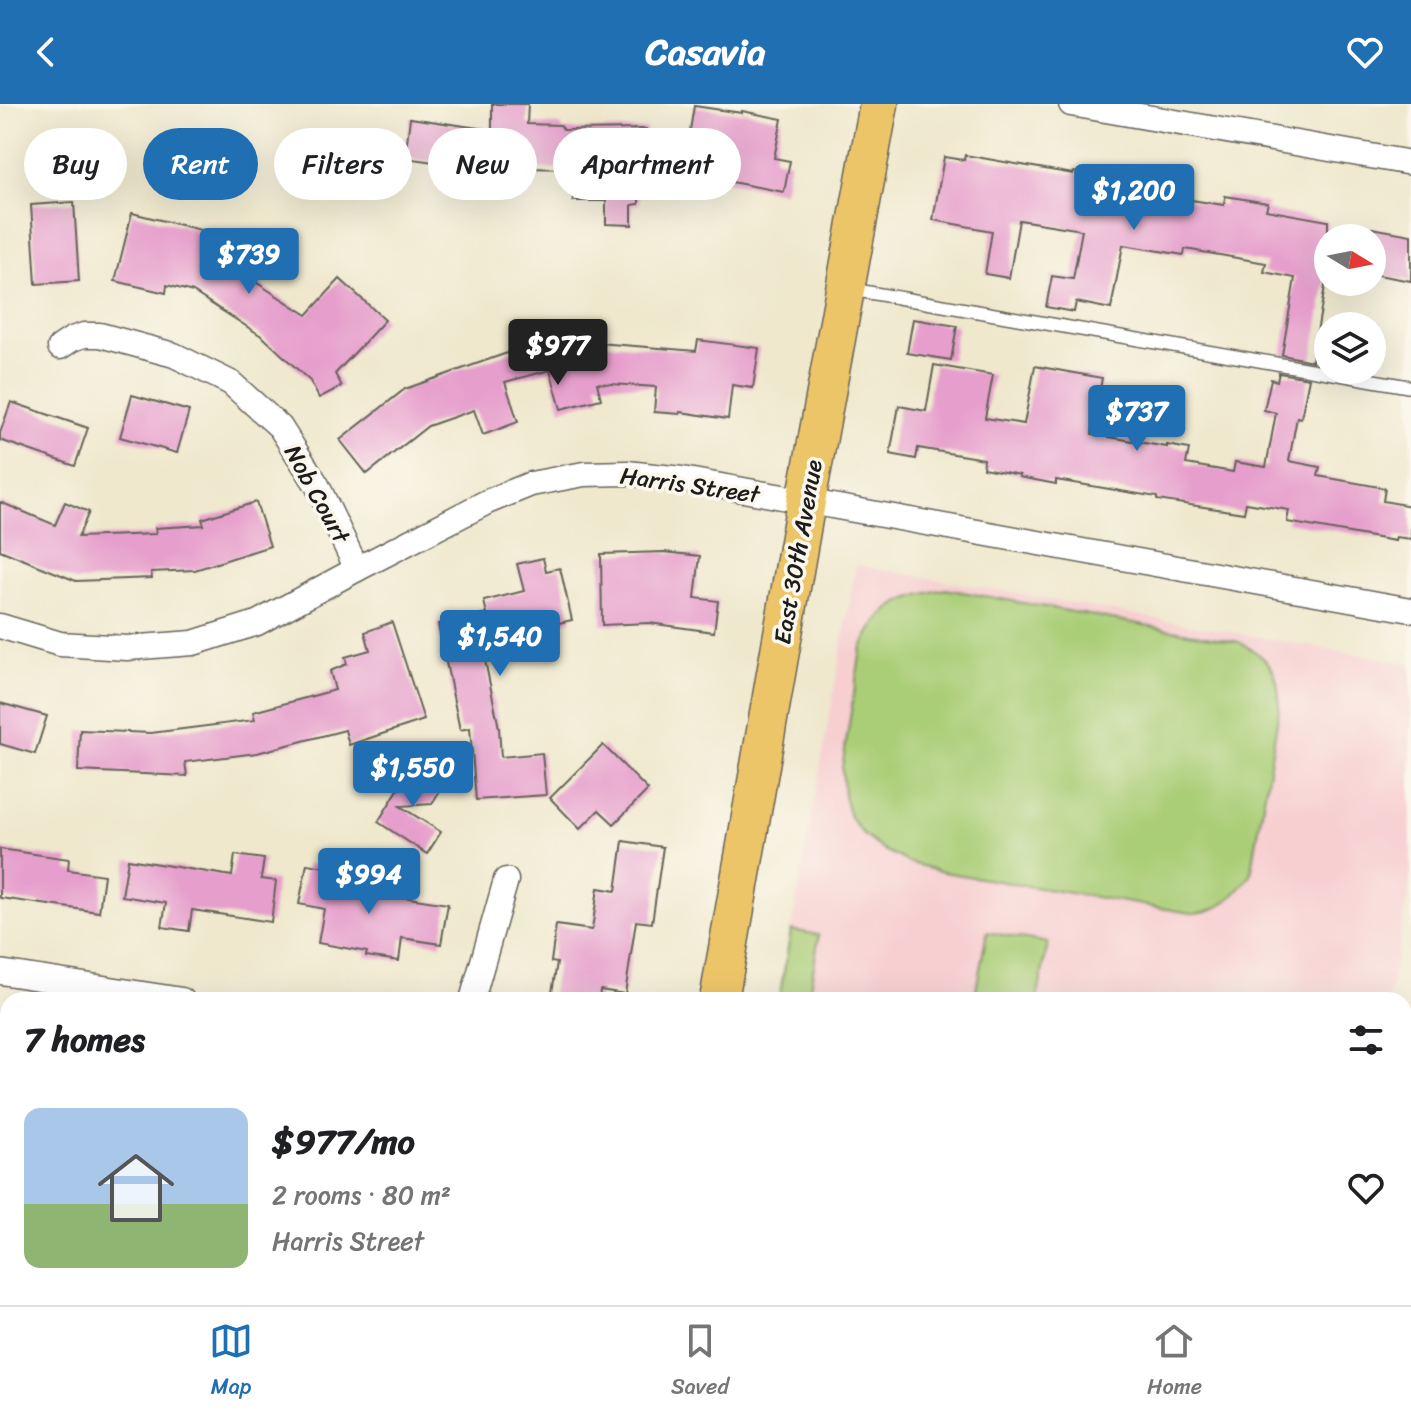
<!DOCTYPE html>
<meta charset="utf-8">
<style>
:root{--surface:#fff;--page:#f6f6f6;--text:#202124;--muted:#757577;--line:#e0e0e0;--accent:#1f6fb2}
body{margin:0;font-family:Sriracha,sans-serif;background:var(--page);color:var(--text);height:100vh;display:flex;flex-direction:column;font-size:30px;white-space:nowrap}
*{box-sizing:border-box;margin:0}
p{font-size:26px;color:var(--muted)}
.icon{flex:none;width:44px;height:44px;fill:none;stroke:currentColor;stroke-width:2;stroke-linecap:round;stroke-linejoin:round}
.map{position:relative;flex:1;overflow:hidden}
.panel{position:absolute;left:0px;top:888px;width:1412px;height:314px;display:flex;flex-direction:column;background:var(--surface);border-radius:24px 24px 0 0;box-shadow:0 8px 32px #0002}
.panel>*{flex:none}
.guide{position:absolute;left:24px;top:24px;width:800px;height:72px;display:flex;gap:16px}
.needle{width:52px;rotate:100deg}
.buttons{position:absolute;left:1314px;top:120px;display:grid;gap:16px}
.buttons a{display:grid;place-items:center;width:72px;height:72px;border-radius:50%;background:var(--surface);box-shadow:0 8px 32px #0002;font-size:40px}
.price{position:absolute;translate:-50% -68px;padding:0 18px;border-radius:8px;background:var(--accent);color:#fff;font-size:26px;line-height:52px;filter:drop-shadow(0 2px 4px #0008)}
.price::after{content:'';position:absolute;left:50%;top:48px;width:24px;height:18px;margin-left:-12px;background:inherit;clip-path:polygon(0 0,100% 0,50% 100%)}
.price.current{background:#222;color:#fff}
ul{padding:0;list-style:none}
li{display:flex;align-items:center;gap:24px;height:200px;padding:0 24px}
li+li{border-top:2px solid var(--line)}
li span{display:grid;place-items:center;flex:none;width:224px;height:160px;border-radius:16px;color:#555}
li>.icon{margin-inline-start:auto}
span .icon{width:96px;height:96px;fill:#fffc;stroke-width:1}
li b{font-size:34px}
h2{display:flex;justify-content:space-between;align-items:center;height:96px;padding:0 24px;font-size:34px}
.chip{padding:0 28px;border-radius:36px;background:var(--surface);box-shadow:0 8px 32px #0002;font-size:28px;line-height:72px}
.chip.current{background:var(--accent);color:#fff}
header{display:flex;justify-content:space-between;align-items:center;height:104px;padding:0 24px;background:var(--accent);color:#fff;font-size:36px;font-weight:700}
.dock{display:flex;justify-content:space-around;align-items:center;height:112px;border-top:2px solid var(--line);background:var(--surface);font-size:22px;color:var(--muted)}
.dock a{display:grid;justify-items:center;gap:4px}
.dock .current{color:var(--accent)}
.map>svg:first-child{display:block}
</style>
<header><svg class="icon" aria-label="back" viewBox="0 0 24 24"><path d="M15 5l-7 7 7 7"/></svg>Casavia<svg class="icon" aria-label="heart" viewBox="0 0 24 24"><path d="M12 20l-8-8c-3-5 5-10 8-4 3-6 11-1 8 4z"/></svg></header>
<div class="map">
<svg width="1411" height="1201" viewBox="0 0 1411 1201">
<rect width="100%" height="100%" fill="#fbf7ec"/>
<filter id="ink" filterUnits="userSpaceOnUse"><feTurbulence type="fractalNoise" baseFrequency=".0125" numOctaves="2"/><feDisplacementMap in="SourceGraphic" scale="16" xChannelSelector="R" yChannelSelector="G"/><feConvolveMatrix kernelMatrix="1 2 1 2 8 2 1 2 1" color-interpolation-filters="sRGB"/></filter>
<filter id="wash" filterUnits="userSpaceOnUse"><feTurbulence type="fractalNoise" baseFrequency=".006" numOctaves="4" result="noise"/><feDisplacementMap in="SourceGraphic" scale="32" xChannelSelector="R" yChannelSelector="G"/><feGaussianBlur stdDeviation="1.8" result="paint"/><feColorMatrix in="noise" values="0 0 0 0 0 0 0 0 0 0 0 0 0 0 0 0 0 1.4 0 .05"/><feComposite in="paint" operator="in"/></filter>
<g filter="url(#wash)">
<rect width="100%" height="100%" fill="#efe8cd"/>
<!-- built -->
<g fill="#f7cfd1">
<path d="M856 461 1411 560V771L1389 896H779Z"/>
<path d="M727 1194H1336L1334 1201H726Z"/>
</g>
<!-- green -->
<g fill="#aace77" stroke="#63754a" stroke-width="2">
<path d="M946 485 1239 538C1273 557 1279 566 1279 606L1251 771C1235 792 1219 810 1191 809L943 768 908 758 882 745 864 731 850 713 844 692 842 664 861 545C882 501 900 494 946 485Z"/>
<path d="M791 826 819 831 808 896H779Z"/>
<path d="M987 828 1048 839 1037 896H974Z"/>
</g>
<g id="blocks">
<!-- building -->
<g fill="#e69fcc">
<path d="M492 0H528L527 20 560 21 564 26 646 25V32L688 39 694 2 742 9V7L782 15 774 54 790 57 784 88 721 76V77L646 65V69L639 68V100L632 101V121L606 120V97H573V65L524 64V80L491 79V66L405 54 410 14 492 26Z"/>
<path d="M965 51 1073 70 1074 68 1128 78V81L1166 87 1165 92 1224 101 1225 92 1268 99 1266 106 1328 117V165L1312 257 1282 251 1295 174 1264 168 1266 159 1185 145 1184 151 1123 141 1111 205 1076 198 1074 208 1046 203 1052 172 1073 175 1082 126 1019 116 1009 174 985 170 992 127 933 116 944 53 964 56Z"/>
<path d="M74 98 79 177 36 180 31 101Z"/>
<path d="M132 109 229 133 266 157 254 177 307 211 340 175 385 216 335 270 342 282 319 294 310 277 263 233 193 188 167 181 166 189 115 177Z"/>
<path d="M1372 124 1411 131V177L1372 170Z"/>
<path d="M913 215 957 222 951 256 907 249Z"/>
<path d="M582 222 586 238 696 247 698 236 759 244 753 284 732 281 728 315 680 308V310L654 308 656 283 597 279 601 295 561 305 550 266 505 278 518 318 483 331 474 306 428 322 367 370 340 336 405 285 527 242 526 237Z"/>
<path d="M934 261 993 271 985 314 1024 320 1035 262 1102 274 1092 330 1167 343V341L1189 345 1186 360 1233 368 1235 358 1266 363 1276 309 1264 306 1271 275 1277 277 1279 269 1309 274 1301 314 1297 313 1289 357 1320 363 1318 372 1385 384 1383 397 1411 402V435L1396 433 1395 437 1287 418 1289 406 1246 399 1244 409 1157 396V393L1056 376V380L1019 373 1020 371 983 364 984 355 918 344 916 355 890 350 899 302 926 307Z"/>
<path d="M132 291 189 307 177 349 120 333Z"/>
<path d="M11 298 88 324 75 362 0 336V329Z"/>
<path d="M0 398 55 421 65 398 89 408 78 433 156 430 155 424 204 421 202 415 256 398 270 442 195 466 151 468 152 474 76 477 0 446Z"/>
<path d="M664 448 700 452 695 494 718 497 714 528 649 519 602 521 601 450Z"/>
<path d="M543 454 546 467 560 464 572 516 481 537 499 624 501 653 542 649 546 691 476 696 470 624 460 626 438 520 487 510 484 497 524 487 517 460Z"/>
<path d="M392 518 424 616 349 641 345 626 257 649 185 658 187 672 78 667 80 626 151 629 255 616 253 608 335 586 330 567 347 560 345 553 370 546 365 528Z"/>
<path d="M0 599 47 612 35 650 0 640Z"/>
<path d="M603 641 648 686 614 720 599 706 580 725 550 694Z"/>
<path d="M414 660 444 679 432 700 400 702 441 728 427 750 378 718Z"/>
<path d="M623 737 663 743 652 819 636 817 625 890 600 886 599 896H567L551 894 557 859 551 858 556 821 592 826 598 784 616 787Z"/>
<path d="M0 745 69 755 68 766 104 771 99 808 0 794Z"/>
<path d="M235 751 264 755 261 775 276 777 271 818 192 806 189 827 162 823 166 799 122 792 128 755 232 772Z"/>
<path d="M307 760 338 765 336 777 364 782 363 787 448 800 441 840 402 834 399 857 366 852 367 848 318 839 324 805 299 800Z"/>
</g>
</g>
</g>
<g filter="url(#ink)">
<use href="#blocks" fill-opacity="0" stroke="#66635a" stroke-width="2"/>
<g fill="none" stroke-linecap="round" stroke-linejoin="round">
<defs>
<g id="service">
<path d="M849 185 1411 283"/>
<path d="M790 1194 791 1201"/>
<path d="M1346 1194 1371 1198"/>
<path d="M1156 1201 1158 1194"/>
</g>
<g id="minor">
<path d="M1071 0 1411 59"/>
<path d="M60 243 72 235 84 231H100L174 251 231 279 280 323 317 381 357 465"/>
<path d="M0 522 60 540 127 544 193 539 257 519 357 465 487 398 531 380 584 370 627 369 682 375 1411 506"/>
<path d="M0 868 182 896"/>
<path d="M472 896 506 776"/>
<path d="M1404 1018 1411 978"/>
<path d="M1371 1201 1372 1194"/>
</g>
<g id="primary">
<path d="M719 896 806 398 879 0"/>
<path d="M666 1201 667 1194"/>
</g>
</defs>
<!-- service casing -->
<use href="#service" stroke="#66635a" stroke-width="15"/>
<!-- minor casing -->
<use href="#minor" stroke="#66635a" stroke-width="27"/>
<!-- primary casing -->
<use href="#primary" stroke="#66635a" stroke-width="41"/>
<!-- path -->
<path stroke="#66635a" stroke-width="5" stroke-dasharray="2 6" stroke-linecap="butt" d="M739 1201 740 1194"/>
<!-- service -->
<use href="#service" stroke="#fff" stroke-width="12"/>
<!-- minor -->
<use href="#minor" stroke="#fff" stroke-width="24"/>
<!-- primary -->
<use href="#primary" stroke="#edc569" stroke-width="38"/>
</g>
</g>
<g text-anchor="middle" stroke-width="7" stroke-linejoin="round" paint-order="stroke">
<!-- street labels -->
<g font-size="24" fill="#1c1c1c" stroke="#fbf7ec">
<text transform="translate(690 381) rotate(8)" y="8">Harris Street</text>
<text transform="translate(317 390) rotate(61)" y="8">Nob Court</text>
<text transform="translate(798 448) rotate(-80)" y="8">East 30th Avenue</text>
</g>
</g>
</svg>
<div class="buttons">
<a><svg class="needle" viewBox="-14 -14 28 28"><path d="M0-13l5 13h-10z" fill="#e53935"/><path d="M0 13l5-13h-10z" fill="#757577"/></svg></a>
<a><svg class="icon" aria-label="layers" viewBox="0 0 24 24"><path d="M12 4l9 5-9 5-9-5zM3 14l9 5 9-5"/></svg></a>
</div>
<b class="price" style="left:1134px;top:128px">$1,200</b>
<b class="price" style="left:249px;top:192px">$739</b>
<b class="price current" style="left:558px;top:283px">$977</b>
<b class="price" style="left:1137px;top:349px">$737</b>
<b class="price" style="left:500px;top:574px">$1,540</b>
<b class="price" style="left:413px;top:705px">$1,550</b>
<b class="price" style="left:369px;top:812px">$994</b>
<div class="guide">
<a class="chip">Buy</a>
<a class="chip current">Rent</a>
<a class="chip">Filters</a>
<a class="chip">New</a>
<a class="chip">Apartment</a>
</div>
<section class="panel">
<h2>7 homes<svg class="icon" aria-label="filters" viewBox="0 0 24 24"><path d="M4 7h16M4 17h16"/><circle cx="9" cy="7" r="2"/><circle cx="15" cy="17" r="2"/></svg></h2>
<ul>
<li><span style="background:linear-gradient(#a9c7e8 60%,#8fb573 0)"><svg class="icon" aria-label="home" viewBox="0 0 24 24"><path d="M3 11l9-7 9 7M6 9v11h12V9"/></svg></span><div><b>$977/mo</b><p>2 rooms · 80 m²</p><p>Harris Street</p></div><svg class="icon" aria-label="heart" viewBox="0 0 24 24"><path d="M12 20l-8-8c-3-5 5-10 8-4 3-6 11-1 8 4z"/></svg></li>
</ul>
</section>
</div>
<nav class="dock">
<a class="current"><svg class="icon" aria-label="map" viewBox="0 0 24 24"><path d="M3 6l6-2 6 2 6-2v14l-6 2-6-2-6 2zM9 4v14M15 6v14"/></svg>Map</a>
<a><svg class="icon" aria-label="saved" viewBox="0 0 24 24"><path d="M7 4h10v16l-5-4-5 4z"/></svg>Saved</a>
<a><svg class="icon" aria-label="home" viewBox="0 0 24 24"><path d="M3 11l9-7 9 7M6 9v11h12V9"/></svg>Home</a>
</nav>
